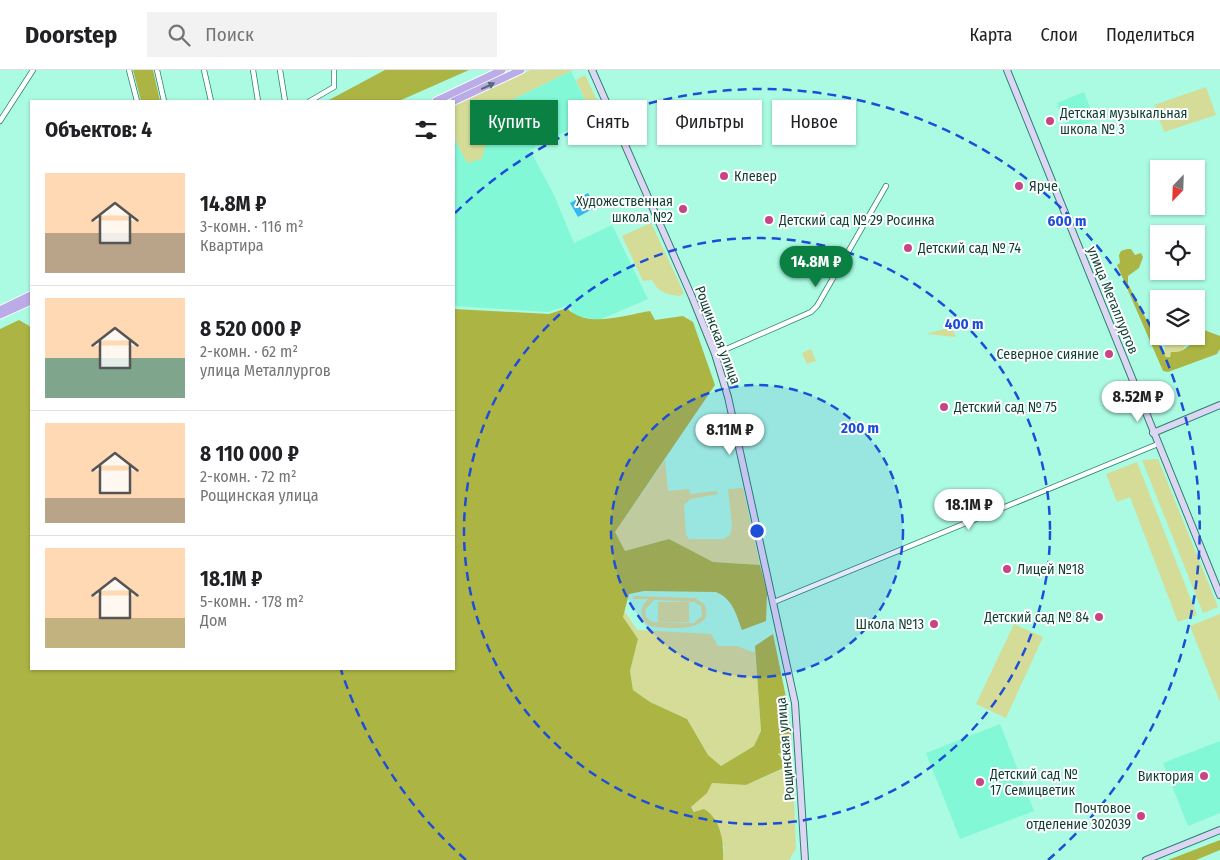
<!DOCTYPE html>
<html lang="ru">
<meta charset="utf-8">
<style>
:root{--surface:#fff;--page:#f2f2f2;--text:#202124;--muted:#757577;--line:#e0e0e0;--accent:#0b8043}
body{margin:0;font-family:"Fira Sans Condensed",sans-serif;background:var(--page);color:var(--text);height:100vh;display:flex;flex-direction:column;font-size:19px;white-space:nowrap}
*{box-sizing:border-box;margin:0}
p{font-size:16px;color:var(--muted)}
.icon{flex:none;width:28px;height:28px;fill:none;stroke:currentColor;stroke-width:2;stroke-linecap:round;stroke-linejoin:round}
.map{position:relative;flex:1;overflow:hidden}
.panel{position:absolute;left:30px;top:30px;width:425px;height:570px;display:flex;flex-direction:column;background:var(--surface);border-radius:0px;box-shadow:0 1px 4px #0004}
.panel>*{flex:none}
.top-card{position:absolute;left:470px;top:30px;width:475px;height:45px;display:flex;gap:10px}
.needle{width:32px;rotate:203deg}
.fabs{position:absolute;left:1150px;top:90px;display:grid;gap:10px}
.fabs a{display:grid;place-items:center;width:55px;height:55px;border-radius:0px;background:var(--surface);box-shadow:0 1px 4px #0004;font-size:25px}
.price{position:absolute;translate:-50% -42px;padding:0 11px;border-radius:18px;background:#fff;color:#222;font-size:16px;line-height:32px;filter:drop-shadow(0 1px 2px #0008)}
.price::after{content:'';position:absolute;left:50%;top:30px;width:15px;height:11px;margin-left:-8px;background:inherit;clip-path:polygon(0 0,100% 0,50% 100%)}
.price.active{background:var(--accent);color:#fff}
ul{padding:0;list-style:none}
li{display:flex;align-items:center;gap:15px;height:125px;padding:0 15px}
li+li{border-top:1px solid var(--line)}
li span{display:grid;place-items:center;flex:none;width:140px;height:100px;border-radius:0px;color:#555}
li>.icon{margin-inline-start:auto}
span .icon{width:60px;height:60px;fill:#fffc;stroke-width:1}
li b{font-size:21px}
h2{display:flex;justify-content:space-between;align-items:center;height:60px;padding:0 15px;font-size:21px}
.pill{padding:0 18px;border-radius:0px;background:var(--surface);box-shadow:0 1px 4px #0004;font-size:18px;line-height:45px}
.pill.active{background:var(--accent);color:#fff}
header{display:flex;align-items:center;gap:30px;box-sizing:border-box;height:70px;padding:0 25px;background:var(--surface);border-bottom:1px solid var(--line)}
header strong{font-size:24px}
nav{display:flex;gap:28px;margin-inline-start:auto;font-size:18px}
.search{width:350px;height:45px;background:var(--page);display:flex;align-items:center;gap:12px;box-sizing:border-box;padding:0 18px;border-radius:0px;color:var(--muted);font-size:19px}
.map>svg:first-child{display:block}
</style>
<header>
<strong>Doorstep</strong>
<div class="search"><svg class="icon" aria-label="search" viewBox="0 0 24 24"><circle cx="10" cy="10" r="6"/><path d="M15 15l6 6"/></svg>Поиск</div>
<nav><a>Карта</a><a>Слои</a><a>Поделиться</a></nav>
</header>
<div class="map">
<svg width="1220" height="790" viewBox="0 0 1220 790">
<rect width="100%" height="100%" fill="#aafbe2"/>
<!-- built -->
<g fill="#82f8d7">
<path d="M571 1 593 47 530 80 554 125 574 173 612 155 648 229 599 250 574 246 569 235 548 242 454 236V68L467 93 486 72 475 48Z"/>
<path d="M1084 22 1095 50 1068 61 1057 33Z"/>
<path d="M1000 654 1034 741 960 769 926 683Z"/>
<path d="M1220 671V743L1188 756 1163 693Z"/>
</g>
<!-- green -->
<g fill="#d5dc97" fill-rule="evenodd">
<path d="M531 0H573L475 48 486 72 482 89 467 93 454 68V36Z"/>
<path d="M585 5 603 43 593 47 576 10Z"/>
<path d="M1206 17 1216 45 1164 62 1154 35Z"/>
<path d="M651 153 684 223 680 226C666 224 659 223 652 210L643 211 622 166Z"/>
<path d="M951 257 956 267 926 264Z"/>
<path d="M1166 266 1186 267 1183 281 1166 287 1164 284Z"/>
<path d="M811 279 816 291 807 294 802 283Z"/>
<path d="M1158 389 1218 537 1203 543 1142 390Z"/>
<path d="M665 390 668 421 689 419 690 424 717 421 718 424 691 429 684 435 686 465 689 469H723L730 465 732 456 728 419 743 418 760 495 713 492 669 469 625 481 615 462Z"/>
<path d="M1137 392 1197 545 1178 552 1130 427 1117 432 1106 404Z"/>
<path d="M633 526 695 528 704 534C718 563 666 559 650 556 639 549 639 538 648 529H633ZM654 530 694 532 701 536 702 546 694 553 652 552 646 547 645 540Z"/>
<rect x="658" y="532" width="31" height="20"/>
<path d="M624 540 637 560 711 564 718 576H737L752 582 755 581 761 661 754 676 721 696 708 685 687 649 650 632 633 620 630 601 638 569 623 547Z"/>
<path d="M1220 544V632L1190 556Z"/>
<path d="M1014 554 1043 567 1006 648 976 634Z"/>
<path d="M792 678 796 779 789 790H723L724 776 691 737 706 723 712 713 746 715 787 697 778 684Z"/>
</g>
<!-- forest -->
<g fill="#acb544">
<path d="M133 0H153L160 31H141Z"/>
<path d="M385 0H469L399 31H327Z"/>
<path d="M1127 179H1131L1135 185 1141 183 1143 187 1139 198 1128 206V214L1166 287H1170L1171 282C1189 283 1184 273 1202 271L1201 267 1196 266V257L1220 266V279L1217 284 1168 302 1163 301 1117 195 1120 193 1119 185 1121 181Z"/>
<path d="M567 238C586 259 625 245 650 241L655 250 683 246 693 252 715 315 615 462 625 481 669 469 713 492 760 495 767 523 766 551 742 560C736 544 733 529 716 522L644 521 629 524 623 547 638 569 630 601 633 620 650 632 687 649 708 685 721 696 754 676 761 661 755 576 773 564 788 637 792 678 778 684 788 696 746 715 712 713 707 723 691 737 694 742 704 739C721 749 724 772 723 790H0V259L19 250 31 257V599H454V239L549 244Z"/>
<path d="M1220 770V780L1196 790H1168Z"/>
</g>
<!-- water -->
<path fill="#39b7f1" d="M588 123 596 137 578 147 570 133Z"/>
<g fill="none" stroke-linecap="round" stroke-linejoin="round">
<defs>
<g id="minor">
<path d="M129 0 137 31"/>
<path d="M157 0 164 31"/>
<path d="M204 0 211 31"/>
<path d="M253 0 258 31"/>
<path d="M280 0 285 31"/>
<path d="M310 31 334 17V0"/>
<path d="M0 51 33 0"/>
<path d="M715 284 811 242 817 236 886 116"/>
<path d="M774 532 1158 374"/>
</g>
<g id="secondary">
<path d="M592 0 692 227 715 284 728 327 795 633 805 790"/>
<path d="M1007 0 1220 525"/>
<path d="M1153 363 1220 335"/>
<path d="M1146 790 1220 760"/>
</g>
<g id="primary">
<path d="M436 31 502 0"/>
<path d="M454 31 521 0"/>
<path d="M0 240 31 225"/>
<path d="M0 245 31 231"/>
</g>
</defs>
<!-- minor casing -->
<use href="#minor" stroke="#2d816c" stroke-width="6"/>
<!-- secondary casing -->
<use href="#secondary" stroke="#2d816c" stroke-width="8"/>
<!-- primary casing -->
<use href="#primary" stroke="#fff" stroke-width="9"/>
<!-- minor -->
<use href="#minor" stroke="#fff" stroke-width="4.5"/>
<!-- secondary -->
<use href="#secondary" stroke="#ddd5f4" stroke-width="6"/>
<!-- primary -->
<use href="#primary" stroke="#bbace8" stroke-width="7"/>
</g>
<!-- one-way arrows -->
<defs><path id="oneway-solid" d="M-6-.8H1V-3.2L6.5 0L1 3.2V.8H-6Z" transform="scale(1.25)"/></defs>
<use fill="#546a7b" href="#oneway-solid" transform="translate(488 16) rotate(-25)"/>
<!-- distance rings -->
<circle cx="757" cy="461" r="146" fill="#1d4ed8" fill-opacity=".12"/>
<g fill="none" stroke="#1d4ed8" stroke-width="2.5" stroke-dasharray="9 6">
<circle cx="757" cy="461" r="146"/>
<circle cx="757" cy="461" r="293"/>
<path d="M466 790A439 439 0 0 1 341 600M455 143A439 439 0 1 1 1048 790"/>
</g>
<!-- markers -->
<g fill="#c94486" stroke="#fff" stroke-width="2">
<circle cx="1050" cy="51" r="5"/>
<circle cx="724" cy="106" r="5"/>
<circle cx="1019" cy="116" r="5"/>
<circle cx="683" cy="139" r="5"/>
<circle cx="769" cy="150" r="5"/>
<circle cx="908" cy="178" r="5"/>
<circle cx="1109" cy="284" r="5"/>
<circle cx="944" cy="337" r="5"/>
<circle cx="1007" cy="499" r="5"/>
<circle cx="1099" cy="547" r="5"/>
<circle cx="934" cy="554" r="5"/>
<circle cx="1204" cy="706" r="5"/>
<circle cx="980" cy="712" r="5"/>
<circle cx="1141" cy="746" r="5"/>
</g>
<g text-anchor="middle" stroke-width="4" stroke-linejoin="round" paint-order="stroke">
<!-- poi labels -->
<g font-size="14" fill="#0f3e32" stroke="#fff" text-anchor="start">
<text x="1060" y="48">Детская музыкальная<tspan x="1060" dy="16">школа № 3</tspan></text>
<text x="734" y="111">Клевер</text>
<text x="1029" y="121">Ярче</text>
<text x="673" y="136" text-anchor="end">Художественная<tspan x="673" dy="16">школа №2</tspan></text>
<text x="779" y="155">Детский сад № 29 Росинка</text>
<text x="918" y="183">Детский сад № 74</text>
<text x="1099" y="289" text-anchor="end">Северное сияние</text>
<text x="954" y="342">Детский сад № 75</text>
<text x="1017" y="504">Лицей №18</text>
<text x="1089" y="552" text-anchor="end">Детский сад № 84</text>
<text x="924" y="559" text-anchor="end">Школа №13</text>
<text x="990" y="709">Детский сад №<tspan x="990" dy="16">17 Семицветик</tspan></text>
<text x="1194" y="711" text-anchor="end">Виктория</text>
<text x="1131" y="743" text-anchor="end">Почтовое<tspan x="1131" dy="16">отделение 302039</tspan></text>
</g>
<!-- street labels -->
<g font-size="14" fill="#0f3e32" stroke="#fff">
<text transform="translate(1113 230) rotate(68)" y="5">улица Металлургов</text>
<text transform="translate(718 265) rotate(69)" y="5">Рощинская улица</text>
<text transform="translate(785 679) rotate(-95)" y="5">Рощинская улица</text>
</g>
</g>
<circle cx="757" cy="461" r="8" fill="#1d4ed8" stroke="#fff" stroke-width="2.5"/>
<g font-size="15" text-anchor="middle" font-weight="bold" fill="#1d4ed8" stroke="#fff" stroke-width="4" stroke-linejoin="round" paint-order="stroke">
<text x="1067" y="156">600 m</text>
<text x="964" y="259">400 m</text>
<text x="860" y="363">200 m</text>
</g>
</svg>
<div class="fabs">
<a><svg class="needle" viewBox="-14 -14 28 28"><path d="M0-13l5 13h-10z" fill="#e53935"/><path d="M0 13l5-13h-10z" fill="#757577"/></svg></a>
<a><svg class="icon" aria-label="locate" viewBox="0 0 24 24"><circle cx="12" cy="12" r="6"/><path d="M12 2v4M12 18v4M2 12h4M18 12h4"/></svg></a>
<a><svg class="icon" aria-label="layers" viewBox="0 0 24 24"><path d="M12 4l9 5-9 5-9-5zM3 14l9 5 9-5"/></svg></a>
</div>
<b class="price active" style="left:816px;top:218px">14.8M ₽</b>
<b class="price" style="left:1138px;top:353px">8.52M ₽</b>
<b class="price" style="left:730px;top:386px">8.11M ₽</b>
<b class="price" style="left:969px;top:461px">18.1M ₽</b>
<div class="top-card">
<a class="pill active">Купить</a>
<a class="pill">Снять</a>
<a class="pill">Фильтры</a>
<a class="pill">Новое</a>
</div>
<section class="panel">
<h2>Объектов: 4<svg class="icon" aria-label="filters" viewBox="0 0 24 24"><path d="M4 7h16M4 17h16"/><circle cx="9" cy="7" r="2"/><circle cx="15" cy="17" r="2"/></svg></h2>
<ul>
<li><span style="background:linear-gradient(#ffd9b3 60%,#b9a48a 0)"><svg class="icon" aria-label="home" viewBox="0 0 24 24"><path d="M3 11l9-7 9 7M6 9v11h12V9"/></svg></span><div><b>14.8M ₽</b><p>3-комн. · 116 m²</p><p>Квартира</p></div></li>
<li><span style="background:linear-gradient(#ffd9b3 60%,#7fa58c 0)"><svg class="icon" aria-label="home" viewBox="0 0 24 24"><path d="M3 11l9-7 9 7M6 9v11h12V9"/></svg></span><div><b>8 520 000 ₽</b><p>2-комн. · 62 m²</p><p>улица Металлургов</p></div></li>
<li><span style="background:linear-gradient(#ffd9b3 75%,#b9a48a 0)"><svg class="icon" aria-label="home" viewBox="0 0 24 24"><path d="M3 11l9-7 9 7M6 9v11h12V9"/></svg></span><div><b>8 110 000 ₽</b><p>2-комн. · 72 m²</p><p>Рощинская улица</p></div></li>
<li><span style="background:linear-gradient(#ffd9b3 70%,#c2b280 0)"><svg class="icon" aria-label="home" viewBox="0 0 24 24"><path d="M3 11l9-7 9 7M6 9v11h12V9"/></svg></span><div><b>18.1M ₽</b><p>5-комн. · 178 m²</p><p>Дом</p></div></li>
</ul>
</section>
</div>
